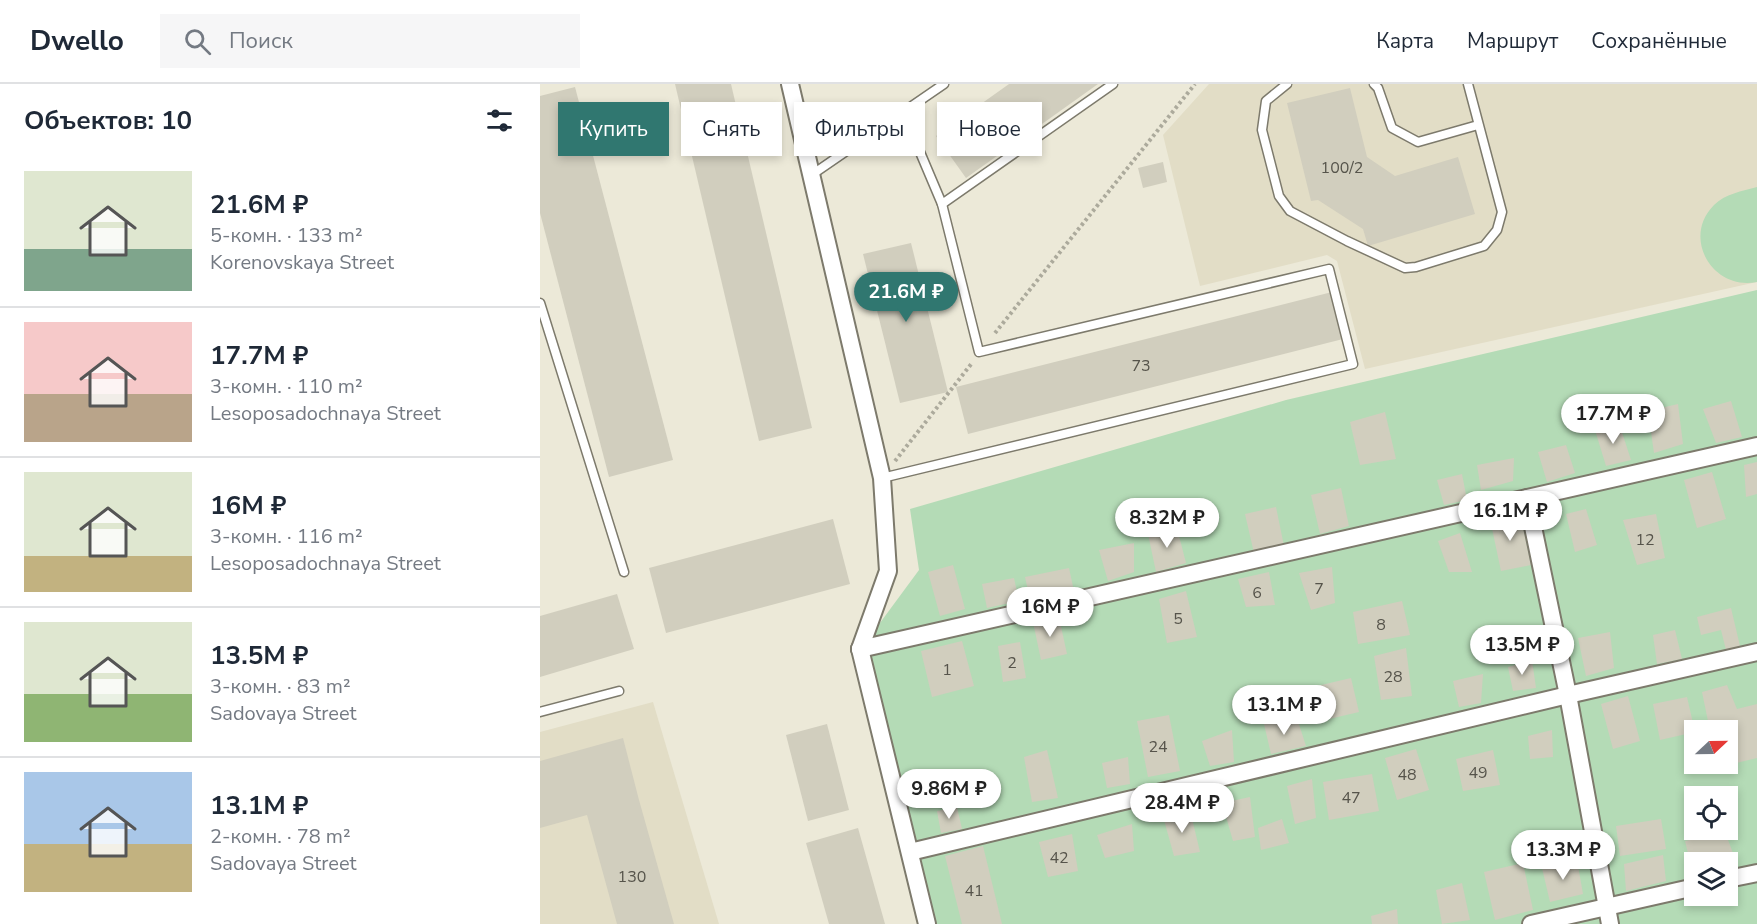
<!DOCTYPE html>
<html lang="ru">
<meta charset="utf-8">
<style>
:root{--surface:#fff;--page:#f6f6f7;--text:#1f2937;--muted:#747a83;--line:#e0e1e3;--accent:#307770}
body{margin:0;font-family:"Nunito Sans",sans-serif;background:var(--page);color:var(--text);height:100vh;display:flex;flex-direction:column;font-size:22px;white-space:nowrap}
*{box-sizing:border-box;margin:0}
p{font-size:20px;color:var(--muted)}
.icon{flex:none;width:33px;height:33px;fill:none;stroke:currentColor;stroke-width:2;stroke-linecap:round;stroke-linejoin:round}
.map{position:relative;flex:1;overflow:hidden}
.drawer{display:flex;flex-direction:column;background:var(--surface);width:540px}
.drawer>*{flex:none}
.hud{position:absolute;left:18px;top:18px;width:570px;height:54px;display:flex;gap:12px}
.needle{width:39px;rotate:68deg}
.buttons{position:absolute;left:1144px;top:636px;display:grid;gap:12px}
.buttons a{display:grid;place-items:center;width:54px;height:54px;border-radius:0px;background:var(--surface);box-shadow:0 3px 9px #0003;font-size:30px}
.price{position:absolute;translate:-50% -51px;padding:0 14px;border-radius:21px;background:#fff;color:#222;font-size:20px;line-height:39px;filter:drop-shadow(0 2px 3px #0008)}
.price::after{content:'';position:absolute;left:50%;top:36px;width:18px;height:14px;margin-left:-9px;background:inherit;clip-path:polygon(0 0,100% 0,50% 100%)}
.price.on{background:var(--accent);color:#fff}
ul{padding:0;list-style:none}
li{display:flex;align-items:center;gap:18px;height:150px;padding:0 24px}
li+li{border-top:2px solid var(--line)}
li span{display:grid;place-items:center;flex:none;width:168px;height:120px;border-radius:0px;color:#555}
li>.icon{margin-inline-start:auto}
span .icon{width:72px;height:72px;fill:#fffc;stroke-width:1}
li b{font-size:26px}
h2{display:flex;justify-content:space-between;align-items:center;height:72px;padding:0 24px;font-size:26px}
.chip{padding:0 21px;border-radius:0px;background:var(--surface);box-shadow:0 3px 9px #0003;font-size:21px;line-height:54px}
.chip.on{background:var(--accent);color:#fff}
header{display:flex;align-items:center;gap:36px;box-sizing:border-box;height:84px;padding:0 30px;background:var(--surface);border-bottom:2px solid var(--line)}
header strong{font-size:28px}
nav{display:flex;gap:33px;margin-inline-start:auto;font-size:21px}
.search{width:420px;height:54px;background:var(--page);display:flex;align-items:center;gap:15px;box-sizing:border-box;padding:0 21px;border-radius:0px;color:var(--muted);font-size:22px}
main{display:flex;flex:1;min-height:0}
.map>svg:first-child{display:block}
</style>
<header>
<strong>Dwello</strong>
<div class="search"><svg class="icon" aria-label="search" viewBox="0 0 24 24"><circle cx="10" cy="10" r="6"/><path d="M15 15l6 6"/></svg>Поиск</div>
<nav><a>Карта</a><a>Маршрут</a><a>Сохранённые</a></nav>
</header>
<main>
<section class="drawer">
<h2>Объектов: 10<svg class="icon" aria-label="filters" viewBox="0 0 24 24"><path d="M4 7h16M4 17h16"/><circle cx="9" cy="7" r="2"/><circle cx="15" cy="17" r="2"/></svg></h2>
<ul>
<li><span style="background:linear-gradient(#dfe7d0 65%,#7fa58c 0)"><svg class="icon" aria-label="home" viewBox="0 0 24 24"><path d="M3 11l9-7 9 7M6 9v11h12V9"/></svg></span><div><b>21.6M ₽</b><p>5-комн. · 133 m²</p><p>Korenovskaya Street</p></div></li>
<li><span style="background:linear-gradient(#f6c9c9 60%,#b9a48a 0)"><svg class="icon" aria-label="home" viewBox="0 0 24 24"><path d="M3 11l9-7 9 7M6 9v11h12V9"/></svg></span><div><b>17.7M ₽</b><p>3-комн. · 110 m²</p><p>Lesoposadochnaya Street</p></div></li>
<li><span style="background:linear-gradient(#dfe7d0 70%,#c2b280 0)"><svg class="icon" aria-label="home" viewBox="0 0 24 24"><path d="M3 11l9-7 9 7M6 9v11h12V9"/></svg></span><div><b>16M ₽</b><p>3-комн. · 116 m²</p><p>Lesoposadochnaya Street</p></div></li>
<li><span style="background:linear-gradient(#dfe7d0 60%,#8fb573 0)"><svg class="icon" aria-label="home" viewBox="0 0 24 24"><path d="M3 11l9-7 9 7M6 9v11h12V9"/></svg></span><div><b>13.5M ₽</b><p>3-комн. · 83 m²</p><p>Sadovaya Street</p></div></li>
<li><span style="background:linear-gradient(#a9c7e8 60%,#c2b280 0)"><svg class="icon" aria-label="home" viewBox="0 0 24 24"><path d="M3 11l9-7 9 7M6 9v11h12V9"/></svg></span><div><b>13.1M ₽</b><p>2-комн. · 78 m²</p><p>Sadovaya Street</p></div></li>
</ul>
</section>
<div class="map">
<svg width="1217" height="840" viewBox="0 0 1217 840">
<rect width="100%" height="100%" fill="#ece9d8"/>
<!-- built -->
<g fill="#e2ddc6">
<path d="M669 0H1217V198L825 285 797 177 787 171 660 202 623 51Z"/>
<path d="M113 618 179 840H0V648Z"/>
</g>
<!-- green -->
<g fill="#b4dbb6" fill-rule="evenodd">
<path d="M1217 103V198C1173 207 1141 154 1174 121 1185 110 1202 107 1217 103Z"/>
<path d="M1217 206V840H378L359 760 320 566 379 486 370 425 746 316ZM1155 646H1188V680H1155ZM1155 712H1188V746H1155ZM1155 778H1188V812H1155Z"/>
</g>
<!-- building -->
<g fill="#d1cebe">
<path d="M135 0H191L272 344 219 357Z"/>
<path d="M469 0H558L426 94 396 52Z"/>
<path d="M35 3 133 376 69 393 0 129V12Z"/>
<path d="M810 4 827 73 855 92 918 73 935 130 828 162 823 145 778 116 771 117 747 19Z"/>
<path d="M623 78 627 98 603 104 598 84Z"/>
<path d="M371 159 408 308 360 319 323 170Z"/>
<path d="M792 208 803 255 428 350 416 303Z"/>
<path d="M1191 317 1202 353 1176 359 1163 325Z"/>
<path d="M1138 320 1143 360 1114 369 1108 327Z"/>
<path d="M845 328 856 375 820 381 810 338Z"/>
<path d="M1079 339 1091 376 1066 382 1055 346Z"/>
<path d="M1026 361 1035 389 1007 398 998 368Z"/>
<path d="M974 374 973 397 941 406 937 381Z"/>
<path d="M1217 378V410L1206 413 1204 381Z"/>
<path d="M1172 388 1186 435 1157 444 1144 396Z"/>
<path d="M922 390 927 416 904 421 897 396Z"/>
<path d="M801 404 809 442 780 450 771 411Z"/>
<path d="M736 423 744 462 714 469 705 430Z"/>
<path d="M1046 425 1057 461 1035 468 1026 430Z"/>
<path d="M980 429 991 481 961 487 950 435Z"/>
<path d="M1116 430 1125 474 1097 481 1083 436Z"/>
<path d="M293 435 310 500 126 549 109 484Z"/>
<path d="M637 444 646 479 616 488 608 450Z"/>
<path d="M920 449 932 488H909L898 457Z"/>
<path d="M594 459V488L568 497 559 466Z"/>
<path d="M413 481 425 525 400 532 388 488Z"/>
<path d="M792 483 795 519 771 526 759 489Z"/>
<path d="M529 484 534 507 490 515 485 493Z"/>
<path d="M729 488 735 521 706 523 698 495Z"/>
<path d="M474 494 479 517 447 524 442 500Z"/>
<path d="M646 507 657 553 627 559 619 515Z"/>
<path d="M77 510 94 565 0 593V532Z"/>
<path d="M862 517 870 551 818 560 813 528Z"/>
<path d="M1191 524 1200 562 1186 566 1181 546 1161 551 1157 533Z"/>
<path d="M519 533 527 570 501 576 493 538Z"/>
<path d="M1135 546 1142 575 1117 580 1113 551Z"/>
<path d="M1070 548 1074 584 1046 592 1038 554Z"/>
<path d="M422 557 434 602 392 613 381 567Z"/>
<path d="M480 558 486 594 463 598 458 562Z"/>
<path d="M866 564 872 612 841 616 834 572Z"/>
<path d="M992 576 996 604 973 607 968 583Z"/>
<path d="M943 590 941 619 919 623 913 597Z"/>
<path d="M811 594 819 628 785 636 777 602Z"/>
<path d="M1187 601 1197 625 1217 620V674L1192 680 1188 646H1186L1185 641 1169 642 1162 608Z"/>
<path d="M1088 612 1100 657 1073 665 1061 620Z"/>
<path d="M1147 613 1155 648 1120 656 1113 620Z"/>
<path d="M629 631 640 687 608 693 597 637Z"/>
<path d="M757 634 766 662 731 670 724 640Z"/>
<path d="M287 640 309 726 268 737 246 651Z"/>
<path d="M692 646 694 678 670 682 662 657Z"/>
<path d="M1012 646 1013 673 990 675 988 652Z"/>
<path d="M83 654 99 716 134 840H77L47 731 0 744V677Z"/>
<path d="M876 665 889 706 857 716 845 674Z"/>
<path d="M507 666 518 714 492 718 484 673Z"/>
<path d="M953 666 960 701 923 707 916 675Z"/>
<path d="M588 673 590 700 567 704 562 679Z"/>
<path d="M832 690 839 727 789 736 783 698Z"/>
<path d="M772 695 776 734 755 740 747 702Z"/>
<path d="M710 713 715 753 693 757 682 719Z"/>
<path d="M417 723 422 745 401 749 397 727Z"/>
<path d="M650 726 660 768 634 772 624 736Z"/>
<path d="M742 735 749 759 721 766 718 744Z"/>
<path d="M1121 735 1126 765 1080 772 1076 742Z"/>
<path d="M592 740 594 767 565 774 557 751Z"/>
<path d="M318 744 345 840H289L266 759Z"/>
<path d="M1185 748 1196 777 1155 778V785L1152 786 1145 757Z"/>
<path d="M532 750 538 787 508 793 499 758Z"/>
<path d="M443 762 462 840H422L405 772Z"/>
<path d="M1123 771 1126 797 1086 807 1084 780Z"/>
<path d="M1037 776 1043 810 1010 818 1002 784Z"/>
<path d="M983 779 993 826 955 836 944 788Z"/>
<path d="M922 799 930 836 902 840 896 806Z"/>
<path d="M857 825 858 840H832L831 832Z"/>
</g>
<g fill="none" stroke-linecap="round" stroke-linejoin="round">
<defs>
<g id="lane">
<path d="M747 0 726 17 722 46 739 112 750 127 807 157 865 184 876 183 944 162 957 146 962 128 928 0"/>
<path d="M834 0 838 4 852 44 878 58 938 41"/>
<path d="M270 92 404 0"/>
<path d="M402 120 573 0"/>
<path d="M0 219 84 488"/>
<path d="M342 394 813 280 789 185 439 268 402 120 363 28"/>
<path d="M0 628 79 607"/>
</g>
<g id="street">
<path d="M250 0 342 394 348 487 320 565"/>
<path d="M987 414 1028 611 1070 840"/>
<path d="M320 565 1217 362"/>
<path d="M320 565 387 840"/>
<path d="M370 768 1028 611 1217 568"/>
<path d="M1188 795 1217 789"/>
<path d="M991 840 1155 803"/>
</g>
</defs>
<!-- lane casing -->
<use href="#lane" stroke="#7d7a6c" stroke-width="11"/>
<!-- street casing -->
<use href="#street" stroke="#7d7a6c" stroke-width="20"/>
<!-- path -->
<g stroke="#acaa9c" stroke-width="4" stroke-dasharray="3 3" stroke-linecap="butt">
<path d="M455 249 655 0"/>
<path d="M355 377 432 279"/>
</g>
<!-- lane -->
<use href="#lane" stroke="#fff" stroke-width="8"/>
<!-- street -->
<use href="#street" stroke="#fff" stroke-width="16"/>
</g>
<g text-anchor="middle" stroke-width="6" stroke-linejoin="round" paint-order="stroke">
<!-- number labels -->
<g font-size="16" fill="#56544b">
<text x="802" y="89">100/2</text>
<text x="601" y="287">73</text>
<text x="1105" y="461">12</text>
<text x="779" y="510">7</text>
<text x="717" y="514">6</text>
<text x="638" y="540">5</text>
<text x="841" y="546">8</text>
<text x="472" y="584">2</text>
<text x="407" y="591">1</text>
<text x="853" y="598">28</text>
<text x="618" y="668">24</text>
<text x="938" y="694">49</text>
<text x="867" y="696">48</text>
<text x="811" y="719">47</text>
<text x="519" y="779">42</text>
<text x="92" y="798">130</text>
<text x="434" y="812">41</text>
</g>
</g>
</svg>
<div class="buttons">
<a><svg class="needle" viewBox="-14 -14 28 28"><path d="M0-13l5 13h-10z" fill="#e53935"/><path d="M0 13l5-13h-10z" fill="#747a83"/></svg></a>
<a><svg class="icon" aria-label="locate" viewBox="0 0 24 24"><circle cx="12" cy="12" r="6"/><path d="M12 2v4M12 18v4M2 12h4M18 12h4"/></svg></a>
<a><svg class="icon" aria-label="layers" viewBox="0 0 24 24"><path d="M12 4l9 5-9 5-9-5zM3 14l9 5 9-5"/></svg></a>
</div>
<b class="price on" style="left:366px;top:239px">21.6M ₽</b>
<b class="price" style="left:1073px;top:361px">17.7M ₽</b>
<b class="price" style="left:970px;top:458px">16.1M ₽</b>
<b class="price" style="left:627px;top:465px">8.32M ₽</b>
<b class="price" style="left:510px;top:554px">16M ₽</b>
<b class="price" style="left:982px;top:592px">13.5M ₽</b>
<b class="price" style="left:744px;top:652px">13.1M ₽</b>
<b class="price" style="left:409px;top:736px">9.86M ₽</b>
<b class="price" style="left:642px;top:750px">28.4M ₽</b>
<b class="price" style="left:1023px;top:797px">13.3M ₽</b>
<div class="hud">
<a class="chip on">Купить</a>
<a class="chip">Снять</a>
<a class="chip">Фильтры</a>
<a class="chip">Новое</a>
</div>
</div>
</main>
